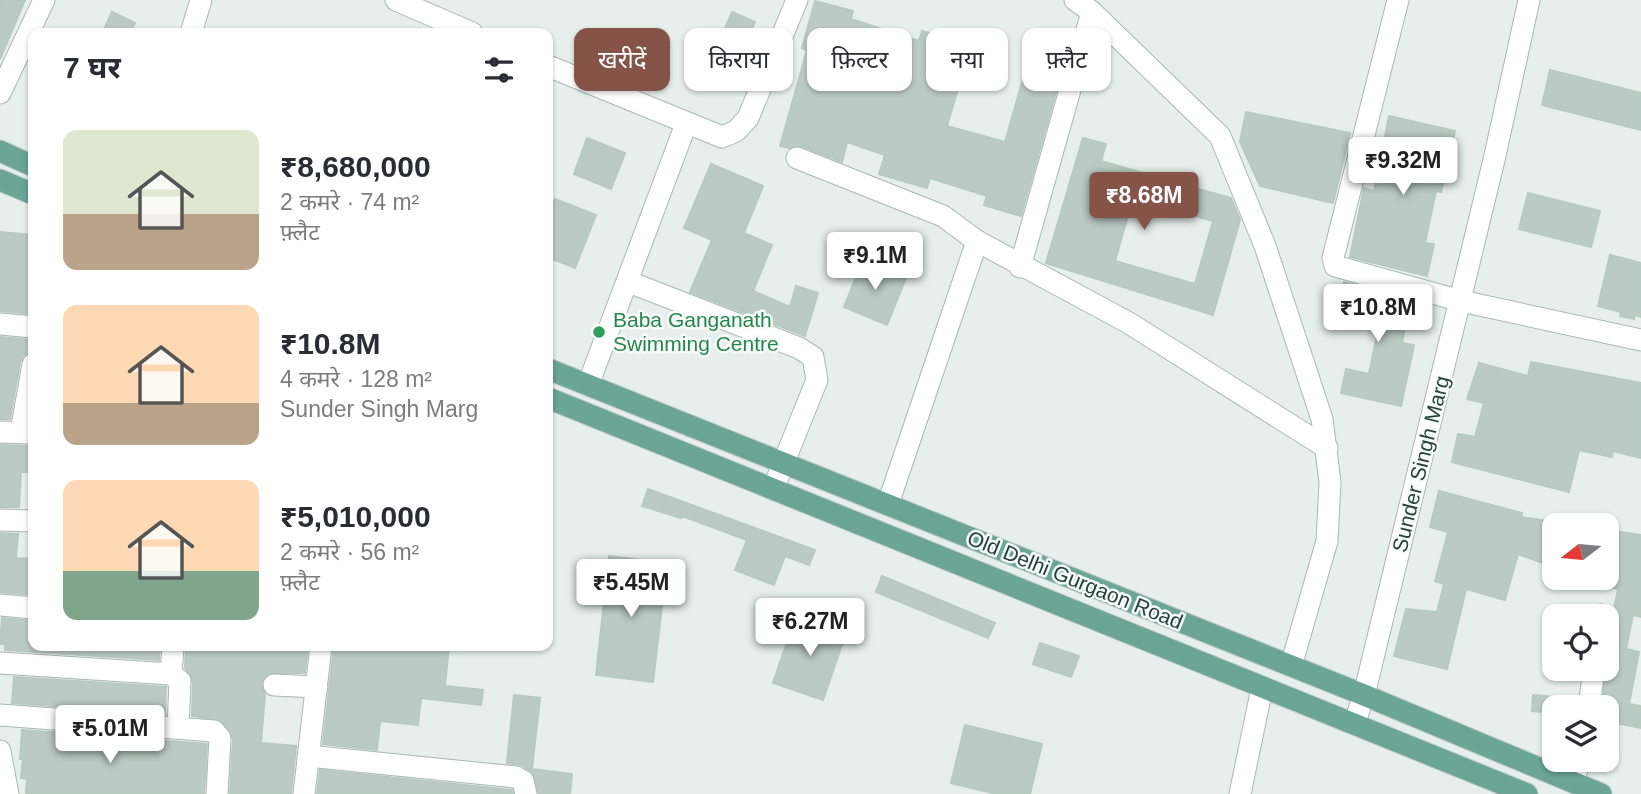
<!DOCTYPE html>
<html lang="hi">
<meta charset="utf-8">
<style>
:root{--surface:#fff;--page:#f2f2f3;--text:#2b2b33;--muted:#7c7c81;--accent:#855347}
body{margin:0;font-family:Arial,"Noto Sans Devanagari",sans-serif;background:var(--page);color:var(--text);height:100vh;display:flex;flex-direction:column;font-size:26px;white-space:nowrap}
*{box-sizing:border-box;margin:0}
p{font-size:23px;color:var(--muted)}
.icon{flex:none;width:38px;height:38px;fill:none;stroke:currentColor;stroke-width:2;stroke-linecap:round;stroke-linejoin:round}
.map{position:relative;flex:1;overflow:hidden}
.panel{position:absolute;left:28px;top:28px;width:525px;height:623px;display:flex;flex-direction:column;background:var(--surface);border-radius:14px;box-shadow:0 2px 5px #0004}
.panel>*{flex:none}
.hud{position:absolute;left:574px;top:28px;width:665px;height:63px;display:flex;gap:14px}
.needle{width:46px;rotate:254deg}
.fabs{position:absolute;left:1542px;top:513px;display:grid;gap:14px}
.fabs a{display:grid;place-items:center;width:77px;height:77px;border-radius:14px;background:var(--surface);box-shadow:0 2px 5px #0004;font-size:35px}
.price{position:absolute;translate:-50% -60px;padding:0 16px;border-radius:7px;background:#fff;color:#222;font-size:23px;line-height:46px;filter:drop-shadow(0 2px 4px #0008)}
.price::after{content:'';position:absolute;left:50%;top:42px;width:21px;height:16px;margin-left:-10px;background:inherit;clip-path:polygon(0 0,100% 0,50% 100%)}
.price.selected{background:var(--accent);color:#fff}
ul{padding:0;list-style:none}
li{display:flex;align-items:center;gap:21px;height:175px;padding:0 35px}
li span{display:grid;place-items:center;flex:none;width:196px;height:140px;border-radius:14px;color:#555}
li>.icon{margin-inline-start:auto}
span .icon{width:84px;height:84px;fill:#fffc;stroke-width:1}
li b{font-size:30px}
h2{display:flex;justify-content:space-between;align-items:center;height:84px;padding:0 35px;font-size:30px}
.pill{padding:0 24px;border-radius:14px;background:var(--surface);box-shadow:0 2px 5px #0004;font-size:24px;line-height:63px}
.pill.selected{background:var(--accent);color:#fff}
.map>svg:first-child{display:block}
</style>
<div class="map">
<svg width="1641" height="794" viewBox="0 0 1641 794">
<rect width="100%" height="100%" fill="#e6efeb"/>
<!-- building -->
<g fill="#bbcac4" stroke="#b8c9c2" stroke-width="2" fill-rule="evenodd">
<path d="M0 0H25L0 59Z"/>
<path d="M815 1 853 11 851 19 919 41 922 31 971 45 947 126 1005 142 1028 61 1062 71 1021 216 984 205 987 196 930 178 927 188 879 174 885 155 847 142 842 162 801 146 789 148 780 146 807 50 802 48Z"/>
<path d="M112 12 135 23 130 33H102Z"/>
<path d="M732 12 755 22 749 35 741 32 733 50 718 44Z"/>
<path d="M602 38 650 61 643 79 594 56Z"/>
<path d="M1550 70 1641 93V130L1542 105Z"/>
<path d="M1246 112 1350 133 1333 203 1260 186 1240 142Z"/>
<path d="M1389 116 1455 131 1441 192 1436 191 1425 243 1434 244 1427 276 1350 257 1364 188 1374 191Z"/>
<path d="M587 138 625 153 611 189 574 174Z"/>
<path d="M1083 138 1106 144 1101 161 1231 198 1240 220 1213 315 1046 263ZM1133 198 1213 221 1195 284 1115 261Z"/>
<path d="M711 164 763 186 744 233 772 245 753 291 790 307 796 286 818 293 805 336 690 292 712 240 684 228Z"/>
<path d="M1528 193 1600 211 1591 247 1519 229Z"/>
<path d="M555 199 596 215 575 268 548 257V216Z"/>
<path d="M0 232 33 235V314L0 311Z"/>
<path d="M1610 255 1641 263V317L1635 315 1634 319 1620 316 1621 312 1598 306Z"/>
<path d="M863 260 906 278 887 325 844 307Z"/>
<path d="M1344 282 1410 301 1402 343 1414 345 1401 406 1341 393 1346 369 1369 374 1378 330 1335 321Z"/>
<path d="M0 337 33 340V351L23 355 20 362 10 419H0Z"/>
<path d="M1531 362 1641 383V458L1613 451 1612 457 1579 450 1569 492 1452 462 1458 434 1475 437 1484 403 1467 399 1479 363 1528 376Z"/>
<path d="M0 445 33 446V472H21L19 507H0Z"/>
<path d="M648 489 815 550 809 565 785 556 774 585 735 570 747 540 682 516 681 518 642 506Z"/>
<path d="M1439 491 1522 513 1521 517 1554 522V567L1518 554 1505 600 1466 589 1447 669 1394 656 1406 609 1437 612 1444 584 1435 581 1448 532 1430 527Z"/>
<path d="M1606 530 1641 535V617L1633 615 1626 649 1639 652 1629 704 1641 706V728L1606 721V707H1602L1608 638 1618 589 1606 585Z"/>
<path d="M0 533 18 534 16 558 33 559V595L0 592Z"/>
<path d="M609 556 667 563 653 682 596 675Z"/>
<path d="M882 576 995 623 988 638 876 592Z"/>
<path d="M796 616 846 633 823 700 773 683Z"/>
<path d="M2 618 33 621V646H160L159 660 5 650V644H0Z"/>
<path d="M1040 643 1079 656 1071 677 1033 664Z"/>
<path d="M186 646H308L305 673H269L261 684 265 694 261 743 296 746 291 794H230L233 738 220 720 192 716 193 682 185 668Z"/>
<path d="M334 646H449L445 686 483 690 481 705 421 698 418 725 380 721 377 750 323 744Z"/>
<path d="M14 677 166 687 165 714 12 703Z"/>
<path d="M514 695 540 698 532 769 572 774 570 794H539L533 773 522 765 507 763Z"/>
<path d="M1533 695 1554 697V713L1532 711Z"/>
<path d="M965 725 1042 744 1030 794H996L951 783Z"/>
<path d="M22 730 207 744 204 794H26L27 779 21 778 23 759H20Z"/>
<path d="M320 770 512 790 513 794H317Z"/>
</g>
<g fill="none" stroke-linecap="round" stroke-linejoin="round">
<defs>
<g id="minor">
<path d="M396 0 472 33"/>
<path d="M1075 0 1092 12 1220 136 1265 246 1322 419 1330 482 1327 541 1291 666"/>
<path d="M1398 0 1333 258 1335 266 1461 301 1641 340"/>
<path d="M191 33 201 0"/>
<path d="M548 66 722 137 736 131 748 118 797 0"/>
<path d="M0 93 44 0"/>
<path d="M797 158 943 216 977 241 1129 323 1327 448"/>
<path d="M1020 267 1092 12"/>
<path d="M629 282 799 348 813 357 817 380 773 489"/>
<path d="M0 324 33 327"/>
<path d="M588 385 686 124"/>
<path d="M0 432 33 433"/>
<path d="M21 432 33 364"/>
<path d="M888 504 977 241"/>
<path d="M0 520 33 521"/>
<path d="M0 605 33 608"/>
<path d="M1601 616V615"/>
<path d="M0 663 171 674 180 681 178 728"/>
<path d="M171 674 173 646"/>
<path d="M274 685 317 687"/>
<path d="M1589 707 1594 668"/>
<path d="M0 715 214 731 220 738 217 794"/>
<path d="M1355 722 1364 695 1494 160 1529 0"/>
<path d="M0 751 8 794"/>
<path d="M308 756 516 777 523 781 526 794"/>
<path d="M1573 782 1580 760"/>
<path d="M304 794 321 646"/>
<path d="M1240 794 1262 688"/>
</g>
<g id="major">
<path d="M0 151 33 166"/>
<path d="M0 180 33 194"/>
<path d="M548 369 1364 695 1601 794"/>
<path d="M548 398 1527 794"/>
</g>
</defs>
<!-- minor casing -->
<use href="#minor" stroke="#a8b8b2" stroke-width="23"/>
<!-- major casing -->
<use href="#major" stroke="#c2cac8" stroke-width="23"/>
<!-- minor -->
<use href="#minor" stroke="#fff" stroke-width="21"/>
<!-- major -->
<use href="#major" stroke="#6aa596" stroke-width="21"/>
</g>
<!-- markers -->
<circle fill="#2e9e5b" stroke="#f7fbf9" stroke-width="2.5" cx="599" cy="332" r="7"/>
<g text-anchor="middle" stroke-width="5" stroke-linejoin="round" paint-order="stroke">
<!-- leisure labels -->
<g font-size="21" fill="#27864d" stroke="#f7fbf9" text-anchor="start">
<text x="613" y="327">Baba Ganganath<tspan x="613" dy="24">Swimming Centre</tspan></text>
</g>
<!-- street labels -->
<g font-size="21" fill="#24423a" stroke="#f7fbf9">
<text transform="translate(1421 464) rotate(-76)" y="7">Sunder Singh Marg</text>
<text transform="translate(1075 580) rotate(22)" y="7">Old Delhi Gurgaon Road</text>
</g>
</g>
</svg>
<div class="fabs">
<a><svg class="needle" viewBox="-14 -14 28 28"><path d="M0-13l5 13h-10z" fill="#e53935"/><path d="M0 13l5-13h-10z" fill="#7c7c81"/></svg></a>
<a><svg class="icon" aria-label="locate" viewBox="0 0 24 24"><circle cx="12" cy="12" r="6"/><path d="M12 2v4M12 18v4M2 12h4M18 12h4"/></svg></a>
<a><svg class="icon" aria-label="layers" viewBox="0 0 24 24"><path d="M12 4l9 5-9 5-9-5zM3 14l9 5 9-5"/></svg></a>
</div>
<b class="price" style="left:1403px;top:197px">₹9.32M</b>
<b class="price selected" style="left:1144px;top:232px">₹8.68M</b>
<b class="price" style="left:875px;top:292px">₹9.1M</b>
<b class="price" style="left:1378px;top:344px">₹10.8M</b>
<b class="price" style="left:631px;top:619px">₹5.45M</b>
<b class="price" style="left:810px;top:658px">₹6.27M</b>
<b class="price" style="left:110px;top:765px">₹5.01M</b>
<div class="hud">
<a class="pill selected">खरीदें</a>
<a class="pill">किराया</a>
<a class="pill">फ़िल्टर</a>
<a class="pill">नया</a>
<a class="pill">फ़्लैट</a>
</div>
<section class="panel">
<h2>7 घर<svg class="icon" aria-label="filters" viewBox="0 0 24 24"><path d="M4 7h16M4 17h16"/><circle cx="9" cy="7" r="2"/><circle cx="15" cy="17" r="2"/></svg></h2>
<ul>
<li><span style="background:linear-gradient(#dfe7d0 60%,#b9a48a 0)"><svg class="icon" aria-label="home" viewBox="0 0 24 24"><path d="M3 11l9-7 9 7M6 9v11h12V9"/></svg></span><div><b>₹8,680,000</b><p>2 कमरे · 74 m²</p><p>फ़्लैट</p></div></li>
<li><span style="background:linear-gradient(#ffd9b3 70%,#b9a48a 0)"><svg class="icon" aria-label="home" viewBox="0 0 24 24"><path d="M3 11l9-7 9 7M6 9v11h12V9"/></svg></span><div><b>₹10.8M</b><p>4 कमरे · 128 m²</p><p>Sunder Singh Marg</p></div></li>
<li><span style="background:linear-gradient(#ffd9b3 65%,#7fa58c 0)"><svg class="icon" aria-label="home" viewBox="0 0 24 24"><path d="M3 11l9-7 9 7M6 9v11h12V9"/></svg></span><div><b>₹5,010,000</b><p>2 कमरे · 56 m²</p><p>फ़्लैट</p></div></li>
</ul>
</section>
</div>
